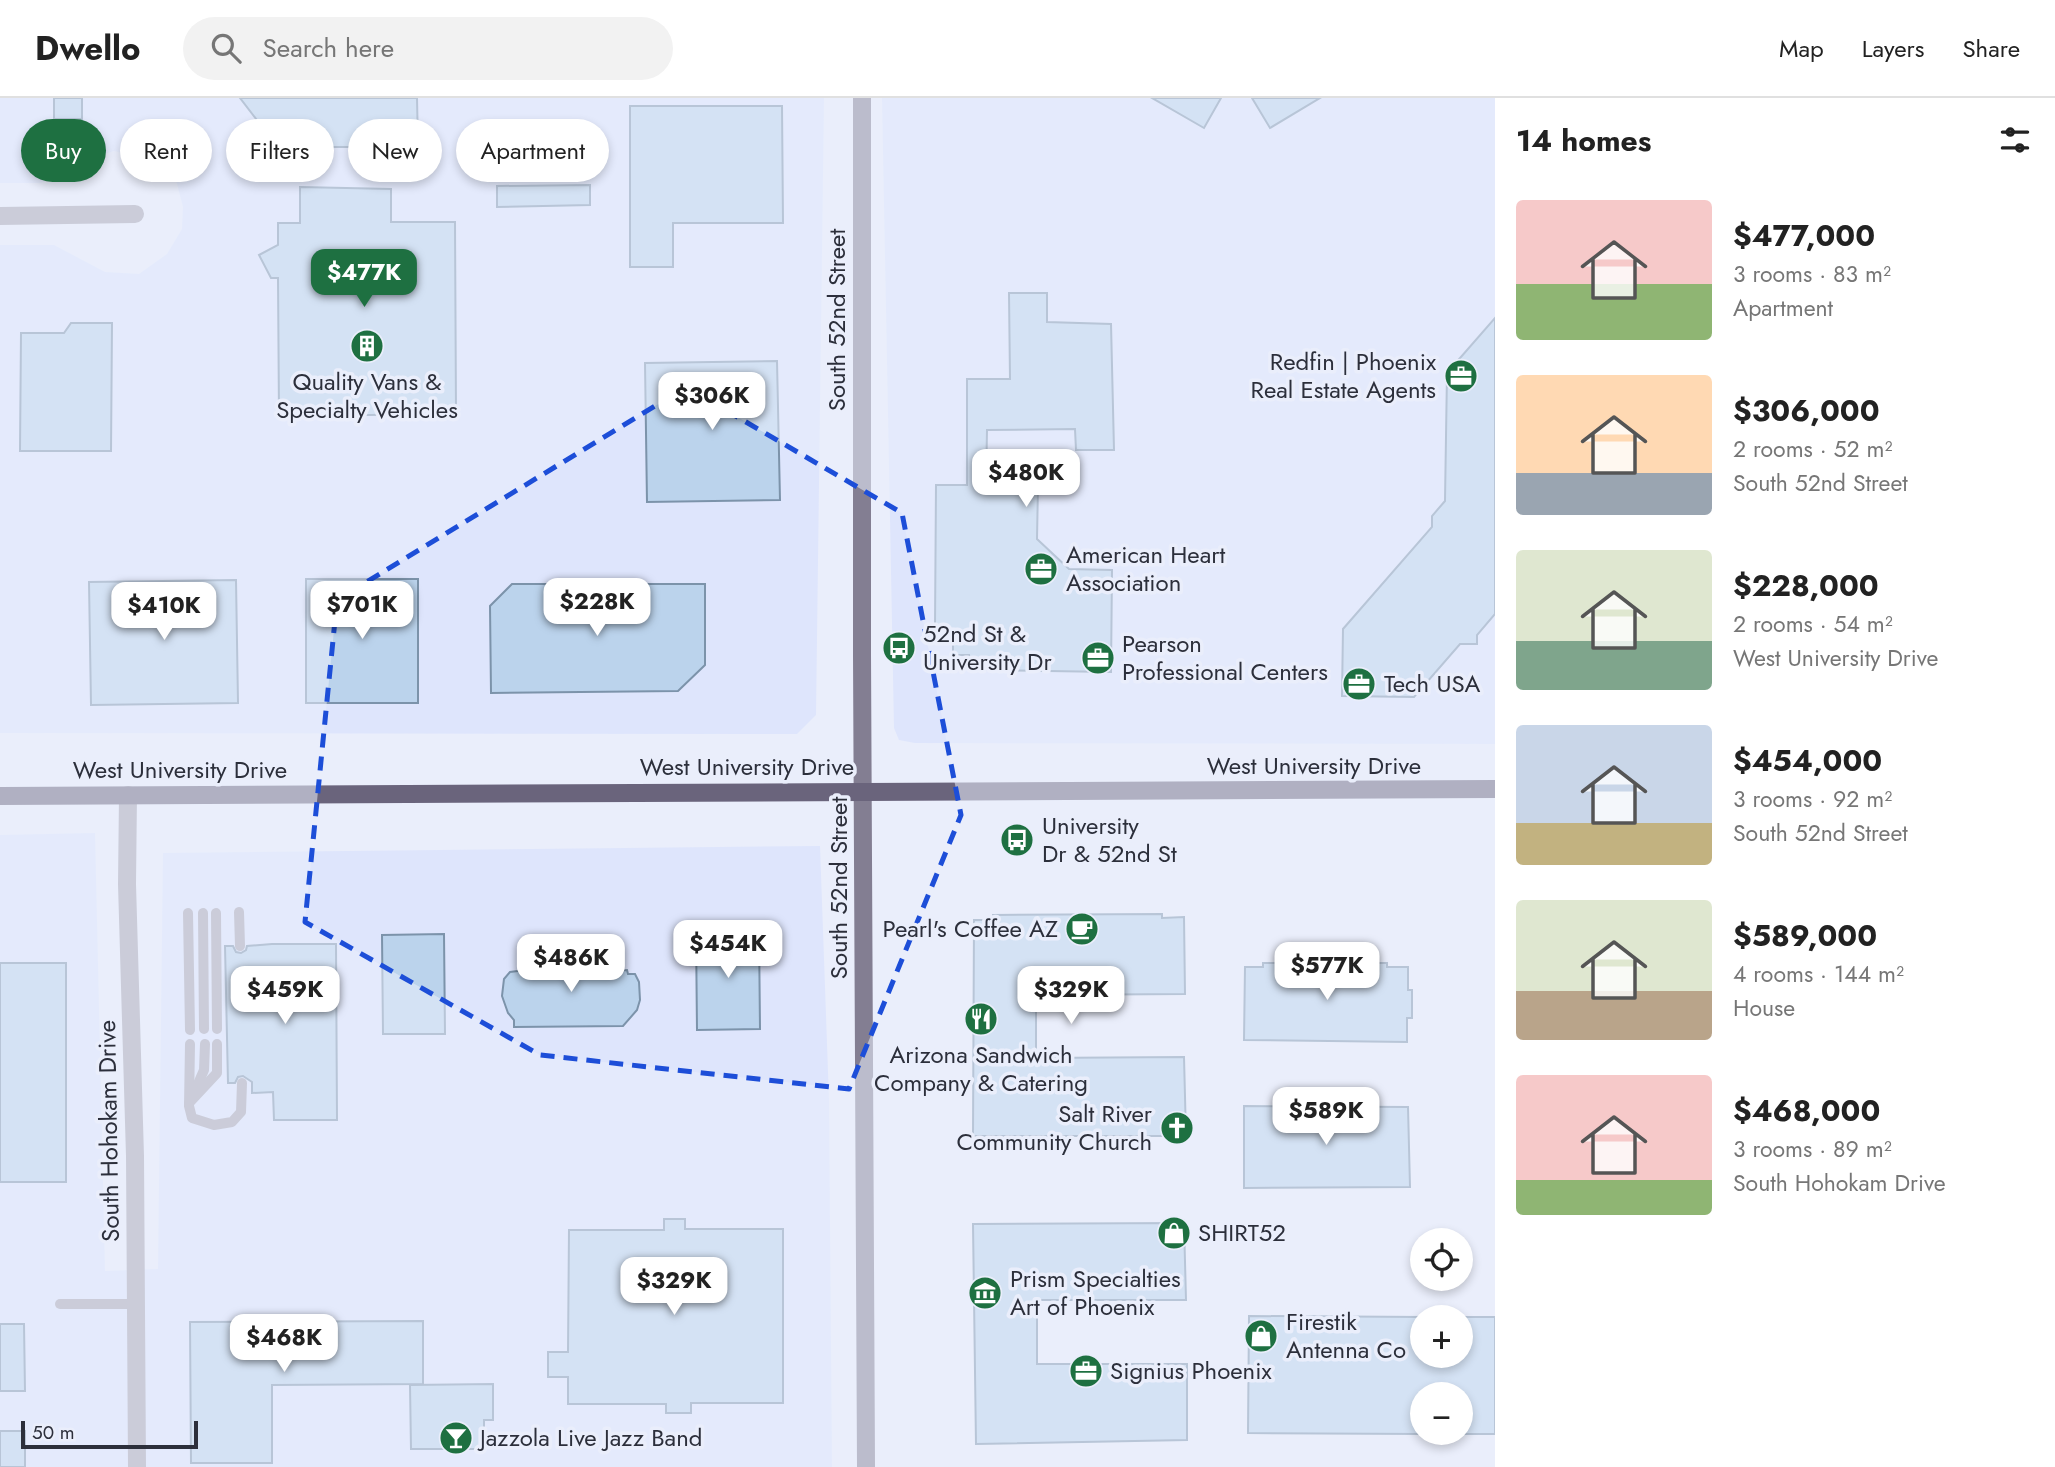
<!DOCTYPE html>
<meta charset="utf-8">
<style>
:root{--surface:#fff;--page:#f2f2f2;--text:#222;--muted:#767676;--line:#e0e0e0;--accent:#1e7041}
body{margin:0;font-family:Jost,sans-serif;background:var(--page);color:var(--text);height:100vh;display:flex;flex-direction:column;font-size:26px;white-space:nowrap}
*{box-sizing:border-box;margin:0}
p{font-size:23px;color:var(--muted)}
.icon{flex:none;width:38px;height:38px;fill:none;stroke:currentColor;stroke-width:2;stroke-linecap:round;stroke-linejoin:round}
.map{position:relative;flex:1;overflow:hidden}
.side{display:flex;flex-direction:column;background:var(--surface);width:560px}
.side>*{flex:none}
.top-card{position:absolute;left:21px;top:21px;width:665px;height:63px;display:flex;gap:14px}
.tools{position:absolute;left:1410px;top:1130px;display:grid;gap:14px}
.tools a{display:grid;place-items:center;width:63px;height:63px;border-radius:50%;background:var(--surface);box-shadow:0 4px 10px #0003;font-size:35px}
.scale{position:absolute;left:21px;bottom:18px;width:177px;box-sizing:border-box;padding-left:7px;border:4px solid #2c2f3b;border-top:0;font-size:19px;line-height:24px;white-space:nowrap;color:#2c2f3b;-webkit-text-stroke:5px #eaeefb;paint-order:stroke}
.price{position:absolute;translate:-50% -60px;padding:0 16px;border-radius:14px;background:#fff;color:#222;font-size:23px;line-height:46px;filter:drop-shadow(0 2px 4px #0008)}
.price::after{content:'';position:absolute;left:50%;top:42px;width:21px;height:16px;margin-left:-10px;background:inherit;clip-path:polygon(0 0,100% 0,50% 100%)}
.price.on{background:var(--accent);color:#fff}
ul{padding:0;list-style:none}
li{display:flex;align-items:center;gap:21px;height:175px;padding:0 21px}
li span{display:grid;place-items:center;flex:none;width:196px;height:140px;border-radius:7px;color:#555}
li>.icon{margin-inline-start:auto}
span .icon{width:84px;height:84px;fill:#fffc;stroke-width:1}
li b{font-size:30px}
h2{display:flex;justify-content:space-between;align-items:center;height:84px;padding:0 21px;font-size:30px}
.chip{padding:0 24px;border-radius:32px;background:var(--surface);box-shadow:0 4px 10px #0003;font-size:24px;line-height:63px}
.chip.on{background:var(--accent);color:#fff}
header{display:flex;align-items:center;gap:42px;box-sizing:border-box;height:98px;padding:0 35px;background:var(--surface);border-bottom:2px solid var(--line)}
header strong{font-size:33px}
nav{display:flex;gap:38px;margin-inline-start:auto;font-size:24px}
.search{width:490px;height:63px;background:var(--page);display:flex;align-items:center;gap:18px;box-sizing:border-box;padding:0 24px;border-radius:38px;color:var(--muted);font-size:26px}
main{display:flex;flex:1;min-height:0}
.map>svg:first-child{display:block}
</style>
<header>
<strong>Dwello</strong>
<div class="search"><svg class="icon" aria-label="search" viewBox="0 0 24 24"><circle cx="10" cy="10" r="6"/><path d="M15 15l6 6"/></svg>Search here</div>
<nav><a>Map</a><a>Layers</a><a>Share</a></nav>
</header>
<main>
<div class="map">
<svg width="1495" height="1369" viewBox="0 0 1495 1369">
<rect width="100%" height="100%" fill="#eaeefb"/>
<!-- built -->
<g fill="#dee5fc">
<path d="M0 0H824L816 617 797 636 0 635V147H54L105 174 139 176 167 156 182 131 183 109 176 82 150 61 114 53 84 63 61 76 41 85H0Z"/>
<path d="M882 0H1495V646L915 645 899 642 894 630Z"/>
<path d="M95 735 105 1173 158 1171 163 755 820 748 829 1002 832 1369H0V737Z"/>
</g>
<!-- building -->
<g fill="#bbd3ec" stroke="#7c93aa" stroke-width="2">
<rect x="54" y="0" width="28" height="21"/>
<path d="M240 0H417L418 49H288L284 31 263 30Z"/>
<path d="M1152 0H1221L1204 30Z"/>
<path d="M1252 0H1320L1270 30Z"/>
<path d="M630 8H782L783 125H673V169H630Z"/>
<path d="M590 87V107L497 109V88Z"/>
<path d="M300 89 391 91V124H455L456 316 279 318 278 180H271L259 157 278 147V125H300Z"/>
<path d="M1009 195H1047V224L1111 226 1114 352H1076L1075 331 987 332 986 387H1038L1037 441 1069 471 1112 472 1111 574 985 572V567L969 566V557H953V543H941V528H935L936 387H967V281H1010Z"/>
<path d="M1495 220V516L1477 537V546H1460L1414 599 1342 598 1343 531 1432 429V418L1445 403 1447 275Z"/>
<path d="M71 225H112L111 353H20L21 235H64Z"/>
<path d="M777 263 780 402 647 404 645 265Z"/>
<rect x="306" y="481" width="112" height="124"/>
<path d="M236 482 238 605 91 607 89 484Z"/>
<path d="M512 486H705V567L678 593 491 595 490 508Z"/>
<path d="M1162 816V820L1184 819 1185 896 1036 897V960L1184 959 1186 1038H973L974 822H993V817Z"/>
<path d="M759 832 760 931 697 932 696 833Z"/>
<path d="M444 836 445 936H383L382 837Z"/>
<path d="M272 846H336L337 1022H274L273 994 252 995V984L243 978 238 979 235 985H228L225 848H233L236 854 241 855 246 852 247 848Z"/>
<path d="M578 857 600 863V870H616V873L627 872 628 876H635L639 884 640 902 637 912 623 928 514 929V922L508 915 502 898 504 881 510 874 542 870 541 862 560 858Z"/>
<rect x="0" y="865" width="66" height="219"/>
<path d="M1263 865H1387V869H1408V892H1412V920H1407V944L1244 942 1245 869H1263Z"/>
<path d="M1244 1008 1408 1009 1410 1089 1244 1090Z"/>
<path d="M664 1121H685V1131H783V1305H691V1315H666V1306H568V1279H548V1254H568L569 1132H664Z"/>
<path d="M1184 1125 1186 1202H1037V1266H1187V1342L976 1346 973 1126Z"/>
<path d="M1249 1218 1423 1219V1258H1461V1219H1495V1336H1461V1297H1423V1336L1248 1335Z"/>
<path d="M423 1223V1286L272 1287V1365H191L190 1224Z"/>
<path d="M0 1226H24L25 1293H0Z"/>
<path d="M493 1286V1322H484V1351H411L410 1287Z"/>
<rect x="0" y="1333" width="25" height="36"/>
</g>
<g fill="none" stroke-linecap="round" stroke-linejoin="round">
<!-- service -->
<g stroke="#a6a3b0" stroke-width="10">
<path d="M239 814 240 848"/>
<path d="M188 815 190 932"/>
<path d="M203 815 204 931"/>
<path d="M216 815 217 931"/>
<path d="M190 946 189 1008 192 1020 214 1027 232 1024 241 1014 242 985"/>
<path d="M194 995 204 972 205 946"/>
<path d="M189 1005 217 975V946"/>
<path d="M60 1206H136"/>
</g>
<!-- minor -->
<g stroke="#a6a3b0" stroke-width="18">
<path d="M0 118 135 116"/>
<path d="M128 697 127 786 135 1058 137 1369"/>
</g>
<!-- secondary -->
<path stroke="#837e92" stroke-width="18" d="M862 0V557L866 1369"/>
<!-- primary -->
<path stroke="#6a647c" stroke-width="18" d="M0 698 1495 691"/>
</g>
<!-- marked area -->
<path d="M0 0H1495V1369H0ZM686 289 902 415 961 717 849 991 540 957 305 824 337 502Z" fill="#eaeefb" fill-opacity=".55" fill-rule="evenodd"/>
<path fill="none" stroke="#1d4ed8" stroke-width="5" stroke-dasharray="14 9" stroke-linejoin="round" d="M686 289 902 415 961 717 849 991 540 957 305 824 337 502Z"/>
<!-- icons -->
<defs>
<symbol id="building-disc" viewBox="-11 -11 22 22"><circle r="9.5" fill="#1e7041" stroke="#eaeefb"/><path d="M-4-6H4V6H1V3H-1V6H-4ZM-2.5-4.3h1.7v1.8h-1.7ZM.8-4.3h1.7v1.8H.8ZM-2.5-1h1.7V.8h-1.7ZM.8-1h1.7V.8H.8Z" fill="#fff"/></symbol>
<symbol id="office-disc" viewBox="-11 -11 22 22"><circle r="9.5" fill="#1e7041" stroke="#eaeefb"/><path d="M-6-3h4V-5.5h4V-3h4V5H-6ZM-1-4.5V-3h2v-1.5ZM-6 0V1H6V0Z" fill="#fff"/></symbol>
<symbol id="bus-disc" viewBox="-11 -11 22 22"><circle r="9.5" fill="#1e7041" stroke="#eaeefb"/><path d="M-5-6H5V4H4V6H2V4H-2V6H-4V4H-5ZM-3.5-4V0h7V-4ZM-3.5 1.2v1.5H-2V1.2ZM2 1.2v1.5H3.5V1.2Z" fill="#fff"/></symbol>
<symbol id="cafe-disc" viewBox="-11 -11 22 22"><circle r="9.5" fill="#1e7041" stroke="#eaeefb"/><path d="M-5.5-4.5H6V0H3Q3 3.5 0 3.5H-2.5Q-5.5 3.5-5.5 0ZM3-3.2v2h1.7v-2ZM-6 4.5H4V6H-6Z" fill="#fff"/></symbol>
<symbol id="restaurant-disc" viewBox="-11 -11 22 22"><circle r="9.5" fill="#1e7041" stroke="#eaeefb"/><path d="M-5-6h1v4h1v-4h1v4h1v-4h1v5L-1.5 .5V6h-2V.5L-5-1ZM5-6V6H3V1.5H1.5Q1.5-4 5-6Z" fill="#fff"/></symbol>
<symbol id="church-disc" viewBox="-11 -11 22 22"><circle r="9.5" fill="#1e7041" stroke="#eaeefb"/><path d="M-1.2-6h2.4v3.5h3.3v2.4h-3.3V6h-2.4V-.1h-3.3v-2.4h3.3Z" fill="#fff"/></symbol>
<symbol id="shop-disc" viewBox="-11 -11 22 22"><circle r="9.5" fill="#1e7041" stroke="#eaeefb"/><path d="M-5-2.5h2.3a2.7 3.5 0 0 1 5.4 0H5L5.5 6h-11ZM-1.5-2.5h3a1.5 2.3 0 0 0-3 0Z" fill="#fff"/></symbol>
<symbol id="museum-disc" viewBox="-11 -11 22 22"><circle r="9.5" fill="#1e7041" stroke="#eaeefb"/><path d="M0-6L6-3V-2H-6V-3ZM-5-1h2V3h-2ZM-1-1h2V3h-2ZM3-1h2V3H3ZM-6 4H6V6H-6Z" fill="#fff"/></symbol>
<symbol id="bar-disc" viewBox="-11 -11 22 22"><circle r="9.5" fill="#1e7041" stroke="#eaeefb"/><path d="M-6-5H6L.8 .8V4.5H3.5V6h-7V4.5H-.8V.8Z" fill="#fff"/></symbol>
</defs>
<g fill-rule="evenodd">
<use href="#building-disc" x="348" y="229" width="38" height="38"/>
<use href="#office-disc" x="1442" y="259" width="38" height="38"/>
<use href="#office-disc" x="1022" y="452" width="38" height="38"/>
<use href="#bus-disc" x="880" y="531" width="38" height="38"/>
<use href="#office-disc" x="1079" y="541" width="38" height="38"/>
<use href="#office-disc" x="1340" y="567" width="38" height="38"/>
<use href="#bus-disc" x="998" y="723" width="38" height="38"/>
<use href="#cafe-disc" x="1063" y="812" width="38" height="38"/>
<use href="#restaurant-disc" x="962" y="902" width="38" height="38"/>
<use href="#church-disc" x="1158" y="1011" width="38" height="38"/>
<use href="#shop-disc" x="1155" y="1116" width="38" height="38"/>
<use href="#museum-disc" x="966" y="1176" width="38" height="38"/>
<use href="#shop-disc" x="1242" y="1219" width="38" height="38"/>
<use href="#office-disc" x="1067" y="1254" width="38" height="38"/>
<use href="#bar-disc" x="437" y="1321" width="38" height="38"/>
</g>
<g text-anchor="middle" stroke-width="7" stroke-linejoin="round" paint-order="stroke">
<!-- street labels -->
<g font-size="24" fill="#2c2f3b" stroke="#eaeefb">
<text transform="translate(837 222) rotate(-90)" y="8">South 52nd Street</text>
<text x="1314" y="676">West University Drive</text>
<text x="747" y="677">West University Drive</text>
<text x="180" y="680">West University Drive</text>
<text transform="translate(839 790) rotate(-90)" y="8">South 52nd Street</text>
<text transform="translate(109 1033) rotate(-91)" y="8">South Hohokam Drive</text>
</g>
<!-- poi labels -->
<g font-size="24" fill="#2c2f3b" stroke="#eaeefb" text-anchor="start">
<text x="1436" y="272" text-anchor="end">Redfin | Phoenix<tspan x="1436" dy="28">Real Estate Agents</tspan></text>
<text x="367" y="292" text-anchor="middle">Quality Vans &amp;<tspan x="367" dy="28">Specialty Vehicles</tspan></text>
<text x="1066" y="465">American Heart<tspan x="1066" dy="28">Association</tspan></text>
<text x="923" y="544">52nd St &amp;<tspan x="923" dy="28">University Dr</tspan></text>
<text x="1122" y="554">Pearson<tspan x="1122" dy="28">Professional Centers</tspan></text>
<text x="1384" y="594">Tech USA</text>
<text x="1042" y="736">University<tspan x="1042" dy="28">Dr &amp; 52nd St</tspan></text>
<text x="1058" y="839" text-anchor="end">Pearl's Coffee AZ</text>
<text x="981" y="965" text-anchor="middle">Arizona Sandwich<tspan x="981" dy="28">Company &amp; Catering</tspan></text>
<text x="1152" y="1024" text-anchor="end">Salt River<tspan x="1152" dy="28">Community Church</tspan></text>
<text x="1198" y="1143">SHIRT52</text>
<text x="1010" y="1189">Prism Specialties<tspan x="1010" dy="28">Art of Phoenix</tspan></text>
<text x="1286" y="1232">Firestik<tspan x="1286" dy="28">Antenna Co</tspan></text>
<text x="1110" y="1281">Signius Phoenix</text>
<text x="480" y="1348">Jazzola Live Jazz Band</text>
</g>
</g>
</svg>
<div class="tools">
<a><svg class="icon" aria-label="locate" viewBox="0 0 24 24"><circle cx="12" cy="12" r="6"/><path d="M12 2v4M12 18v4M2 12h4M18 12h4"/></svg></a>
<a>+</a>
<a>−</a>
</div>
<div class="scale">50 m</div>
<b class="price on" style="left:364px;top:211px">$477K</b>
<b class="price" style="left:712px;top:334px">$306K</b>
<b class="price" style="left:1026px;top:411px">$480K</b>
<b class="price" style="left:597px;top:540px">$228K</b>
<b class="price" style="left:362px;top:543px">$701K</b>
<b class="price" style="left:164px;top:544px">$410K</b>
<b class="price" style="left:728px;top:882px">$454K</b>
<b class="price" style="left:571px;top:896px">$486K</b>
<b class="price" style="left:1327px;top:904px">$577K</b>
<b class="price" style="left:285px;top:928px">$459K</b>
<b class="price" style="left:1071px;top:928px">$329K</b>
<b class="price" style="left:1326px;top:1049px">$589K</b>
<b class="price" style="left:674px;top:1219px">$329K</b>
<b class="price" style="left:284px;top:1276px">$468K</b>
<div class="top-card">
<a class="chip on">Buy</a>
<a class="chip">Rent</a>
<a class="chip">Filters</a>
<a class="chip">New</a>
<a class="chip">Apartment</a>
</div>
</div>
<section class="side">
<h2>14 homes<svg class="icon" aria-label="filters" viewBox="0 0 24 24"><path d="M4 7h16M4 17h16"/><circle cx="9" cy="7" r="2"/><circle cx="15" cy="17" r="2"/></svg></h2>
<ul>
<li><span style="background:linear-gradient(#f6c9c9 60%,#8fb573 0)"><svg class="icon" aria-label="home" viewBox="0 0 24 24"><path d="M3 11l9-7 9 7M6 9v11h12V9"/></svg></span><div><b>$477,000</b><p>3 rooms · 83 m²</p><p>Apartment</p></div></li>
<li><span style="background:linear-gradient(#ffd9b3 70%,#9aa5b1 0)"><svg class="icon" aria-label="home" viewBox="0 0 24 24"><path d="M3 11l9-7 9 7M6 9v11h12V9"/></svg></span><div><b>$306,000</b><p>2 rooms · 52 m²</p><p>South 52nd Street</p></div></li>
<li><span style="background:linear-gradient(#dfe7d0 65%,#7fa58c 0)"><svg class="icon" aria-label="home" viewBox="0 0 24 24"><path d="M3 11l9-7 9 7M6 9v11h12V9"/></svg></span><div><b>$228,000</b><p>2 rooms · 54 m²</p><p>West University Drive</p></div></li>
<li><span style="background:linear-gradient(#c9d6e8 70%,#c2b280 0)"><svg class="icon" aria-label="home" viewBox="0 0 24 24"><path d="M3 11l9-7 9 7M6 9v11h12V9"/></svg></span><div><b>$454,000</b><p>3 rooms · 92 m²</p><p>South 52nd Street</p></div></li>
<li><span style="background:linear-gradient(#dfe7d0 65%,#b9a48a 0)"><svg class="icon" aria-label="home" viewBox="0 0 24 24"><path d="M3 11l9-7 9 7M6 9v11h12V9"/></svg></span><div><b>$589,000</b><p>4 rooms · 144 m²</p><p>House</p></div></li>
<li><span style="background:linear-gradient(#f6c9c9 75%,#8fb573 0)"><svg class="icon" aria-label="home" viewBox="0 0 24 24"><path d="M3 11l9-7 9 7M6 9v11h12V9"/></svg></span><div><b>$468,000</b><p>3 rooms · 89 m²</p><p>South Hohokam Drive</p></div></li>
</ul>
</section>
</main>
